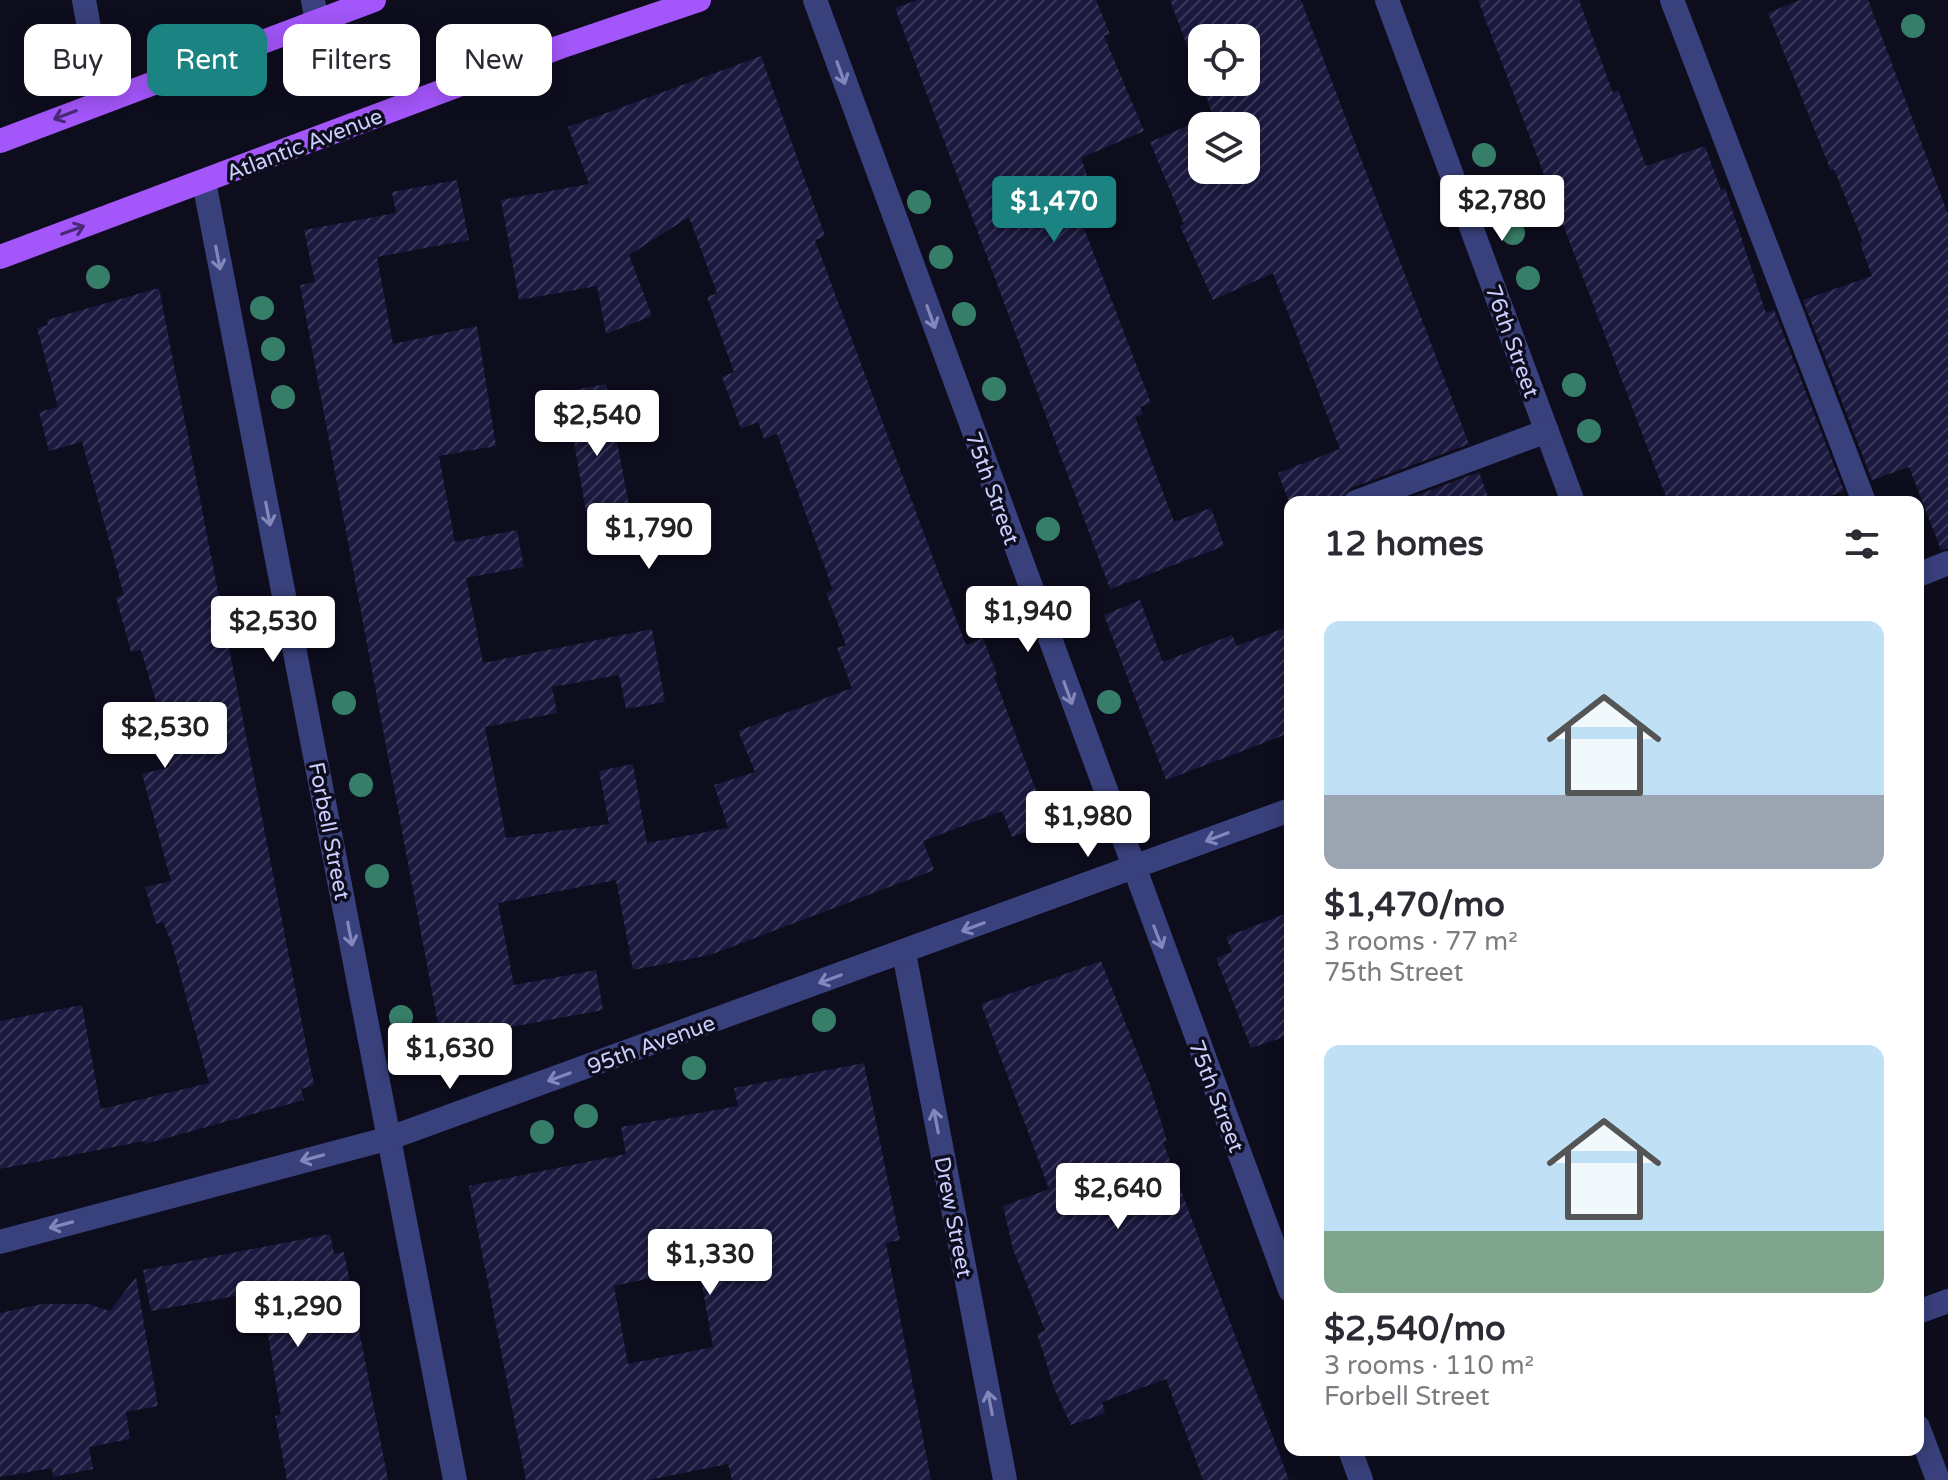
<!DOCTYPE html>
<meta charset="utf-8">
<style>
:root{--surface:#fff;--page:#f2f2f3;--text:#2b2b33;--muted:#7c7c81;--accent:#1b8381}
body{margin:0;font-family:"Varela Round",sans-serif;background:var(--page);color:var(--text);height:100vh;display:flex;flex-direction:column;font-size:30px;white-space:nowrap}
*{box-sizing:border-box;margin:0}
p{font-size:26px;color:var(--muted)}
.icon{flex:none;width:44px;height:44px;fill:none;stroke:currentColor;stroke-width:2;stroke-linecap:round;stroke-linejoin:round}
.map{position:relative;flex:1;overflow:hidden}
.panel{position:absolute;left:1284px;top:496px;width:640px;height:960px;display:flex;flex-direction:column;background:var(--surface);border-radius:16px;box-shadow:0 4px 20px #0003}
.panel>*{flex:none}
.banner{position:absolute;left:24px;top:24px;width:760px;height:72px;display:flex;gap:16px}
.controls{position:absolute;left:1188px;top:24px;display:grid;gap:16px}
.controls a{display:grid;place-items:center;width:72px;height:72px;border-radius:16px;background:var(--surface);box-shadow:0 4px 20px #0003;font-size:40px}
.price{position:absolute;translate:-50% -68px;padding:0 18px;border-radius:8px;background:#fff;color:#222;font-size:26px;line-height:52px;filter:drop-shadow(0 2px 4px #0008)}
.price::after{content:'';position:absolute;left:50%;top:48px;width:24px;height:18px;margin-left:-12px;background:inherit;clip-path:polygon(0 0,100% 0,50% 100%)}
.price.active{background:var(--accent);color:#fff}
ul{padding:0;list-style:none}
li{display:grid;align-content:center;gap:16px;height:424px;padding:0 40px}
li span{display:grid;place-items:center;height:248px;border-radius:16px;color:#555}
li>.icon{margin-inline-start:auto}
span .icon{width:144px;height:144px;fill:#fffc;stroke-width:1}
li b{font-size:34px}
h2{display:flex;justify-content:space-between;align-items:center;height:96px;padding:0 40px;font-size:34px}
.chip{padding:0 28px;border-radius:16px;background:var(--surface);box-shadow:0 4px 20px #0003;font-size:28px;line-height:72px}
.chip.active{background:var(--accent);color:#fff}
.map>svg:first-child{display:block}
</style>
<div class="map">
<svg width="1948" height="1480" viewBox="0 0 1948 1480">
<defs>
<pattern id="building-hatch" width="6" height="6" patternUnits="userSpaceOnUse" patternTransform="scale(2)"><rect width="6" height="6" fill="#1b193e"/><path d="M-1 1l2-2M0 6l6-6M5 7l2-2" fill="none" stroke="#3b395b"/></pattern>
</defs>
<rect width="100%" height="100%" fill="#0d0d1e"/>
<!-- building -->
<g fill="url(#building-hatch)" fill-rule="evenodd">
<path d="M917 0H1096L1110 34 1104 36 1144 131 1081 158 1094 195 1074 202 1151 403 1140 407 1143 414 1135 417 1174 522 1211 508 1224 546 1110 589 895 8Z"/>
<path d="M1170 0H1301L1469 444 1351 488 1341 502H1289L1278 473 1340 449 1273 273 1213 300 1180 226 1184 224 1150 142 1213 115ZM1202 38H1246V82H1202ZM1202 126H1246V170H1202Z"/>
<path d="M1478 0H1579L1613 93 1618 90 1646 166 1705 146 1721 190 1725 188 1766 313 1774 310 1844 491 1813 502H1668Z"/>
<path d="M1800 0H1868L1948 214V548L1941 550 1909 467 1872 480 1803 300 1872 276 1860 243 1863 242 1834 169 1831 171 1768 13Z"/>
<path d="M761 56 825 236 815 240 942 582 966 645 983 638 997 675 994 676 1048 823 1012 837 1002 811 923 841 934 870 710 955 633 970 616 880 498 903 514 985 596 970 603 1010 441 1040 300 285 315 282 304 230 396 213 392 192 457 180 469 240 377 257 393 344 477 326 496 446 439 456 455 542 517 530 524 567 466 578 483 663 652 629 665 702 626 709 619 675 552 687 557 713 485 727 506 838 609 824 599 771 633 764 647 843 728 828 714 785 755 772 738 731 852 688 837 648 846 645 826 593 833 590 777 434 764 439 758 422 741 429 722 377 734 372 707 297 717 293 689 217 629 255 652 316 606 334 597 286 519 300 501 200 589 184 568 127Z"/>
<path d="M159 288 314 1085 301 1089 304 1100 145 1144V1141L0 1169V1021L82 1005 101 1109 209 1083 172 944 163 922 156 924 145 887 171 881 142 774 170 767 160 727 163 726 141 650 131 652 116 597 124 595 82 442 49 451 39 412 58 407 37 328 48 325 47 320Z"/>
<path d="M606 384 633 526 590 535 571 425 563 427 558 393Z"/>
<path d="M1479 472 1490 502H1399Z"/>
<path d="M1140 600 1163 662 1232 635 1237 646 1290 626V733L1166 780 1104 615Z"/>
<path d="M1290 912V1035L1251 1048 1216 958 1232 952 1226 937Z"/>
<path d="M1101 961 1150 1085 1167 1141 1163 1142 1289 1480H1203L1166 1379 1102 1402 1105 1413 1071 1425 1054 1388 1037 1333 1045 1331 1013 1249 1003 1206 1049 1189 981 1004Z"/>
<path d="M864 1063 900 1240 886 1243 931 1480H732L728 1464 648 1480H526L469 1186 626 1154 621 1127 738 1106 734 1088ZM699 1268 713 1347 628 1364 614 1286Z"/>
<path d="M330 1234 334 1254 344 1252 388 1480H287L275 1416 281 1415 266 1322 257 1323 252 1293 151 1311 143 1270Z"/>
<path d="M136 1277 158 1406 126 1412 130 1439 89 1447 93 1469 53 1477 52 1468 0 1477V1313L42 1304H89L110 1311Z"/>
</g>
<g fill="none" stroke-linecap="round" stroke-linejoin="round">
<!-- minor -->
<g stroke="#39417c" stroke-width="24">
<path d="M84 0 102 101"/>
<path d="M313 0 317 22"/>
<path d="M815 0 1290 1290"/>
<path d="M1387 0 1573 502"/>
<path d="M1672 0 1864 502"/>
<path d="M204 182 455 1480"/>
<path d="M1356 502 1547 431"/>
<path d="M1918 575 1948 563"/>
<path d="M904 953 1005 1480"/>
<path d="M0 1242 390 1138 1290 810"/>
<path d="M1918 1312 1948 1301"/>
<path d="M1918 1427 1938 1480"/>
<path d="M1350 1450 1361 1480"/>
</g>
<!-- major -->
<g stroke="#a356fa" stroke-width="24">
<path d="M0 141 374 0"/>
<path d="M0 257 560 47 699 0"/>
</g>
</g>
<!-- trees -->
<g fill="#377e69">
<circle cx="1913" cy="26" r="12"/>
<circle cx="1484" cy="155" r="12"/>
<circle cx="919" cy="202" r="12"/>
<circle cx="1513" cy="233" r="12"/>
<circle cx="941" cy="257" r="12"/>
<circle cx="98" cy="277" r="12"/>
<circle cx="1528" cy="278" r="12"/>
<circle cx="262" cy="308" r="12"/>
<circle cx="964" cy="314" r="12"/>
<circle cx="273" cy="349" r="12"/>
<circle cx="1574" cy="385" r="12"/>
<circle cx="994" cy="389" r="12"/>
<circle cx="283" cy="397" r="12"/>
<circle cx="1589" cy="431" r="12"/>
<circle cx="1048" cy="529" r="12"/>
<circle cx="1109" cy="702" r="12"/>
<circle cx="344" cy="703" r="12"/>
<circle cx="361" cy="785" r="12"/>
<circle cx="377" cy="876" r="12"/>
<circle cx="401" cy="1017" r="12"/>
<circle cx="824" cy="1020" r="12"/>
<circle cx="694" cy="1068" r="12"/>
<circle cx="586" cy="1116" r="12"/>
<circle cx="542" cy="1132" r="12"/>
</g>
<!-- one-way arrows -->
<defs><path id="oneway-shaft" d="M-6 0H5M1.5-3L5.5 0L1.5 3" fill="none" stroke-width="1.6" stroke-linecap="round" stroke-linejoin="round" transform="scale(2)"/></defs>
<g stroke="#8287bc">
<use href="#oneway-shaft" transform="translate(841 73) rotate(70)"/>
<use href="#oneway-shaft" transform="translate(218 258) rotate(79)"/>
<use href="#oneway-shaft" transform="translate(931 317) rotate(70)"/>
<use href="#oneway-shaft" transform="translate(268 514) rotate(79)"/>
<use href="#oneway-shaft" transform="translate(1068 693) rotate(70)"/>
<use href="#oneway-shaft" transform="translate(1217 837) rotate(159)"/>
<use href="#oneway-shaft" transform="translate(973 927) rotate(159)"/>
<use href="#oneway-shaft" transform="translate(350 934) rotate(79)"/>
<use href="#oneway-shaft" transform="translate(1158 937) rotate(69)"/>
<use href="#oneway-shaft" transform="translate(830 979) rotate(160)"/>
<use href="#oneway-shaft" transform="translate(559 1077) rotate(160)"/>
<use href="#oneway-shaft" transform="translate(936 1121) rotate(-101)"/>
<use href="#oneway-shaft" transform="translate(312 1158) rotate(165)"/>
<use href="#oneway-shaft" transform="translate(61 1225) rotate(165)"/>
<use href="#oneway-shaft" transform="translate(990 1403) rotate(-101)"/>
</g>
<g stroke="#492a76">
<use href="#oneway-shaft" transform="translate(65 115) rotate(159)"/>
<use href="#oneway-shaft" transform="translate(73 230) rotate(-20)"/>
</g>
<g text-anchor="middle" stroke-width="7" stroke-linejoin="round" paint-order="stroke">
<!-- street labels -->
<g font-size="22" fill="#cbcdfd" stroke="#0d0d1e">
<text transform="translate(304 144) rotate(-21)" y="8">Atlantic Avenue</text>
<text transform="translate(1513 341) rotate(70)" y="8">76th Street</text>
<text transform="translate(993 488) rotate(70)" y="8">75th Street</text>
<text transform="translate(330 831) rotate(79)" y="8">Forbell Street</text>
<text transform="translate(651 1044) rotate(-20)" y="8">95th Avenue</text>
<text transform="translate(1217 1096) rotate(69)" y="8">75th Street</text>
<text transform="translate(954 1217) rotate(79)" y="8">Drew Street</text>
</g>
</g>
</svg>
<div class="controls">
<a><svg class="icon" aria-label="locate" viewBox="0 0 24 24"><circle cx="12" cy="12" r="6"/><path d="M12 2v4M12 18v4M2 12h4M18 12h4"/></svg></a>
<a><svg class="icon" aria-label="layers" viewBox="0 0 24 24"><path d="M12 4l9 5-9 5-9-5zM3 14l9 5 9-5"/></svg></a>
</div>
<b class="price" style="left:1502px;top:243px">$2,780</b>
<b class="price active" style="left:1054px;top:244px">$1,470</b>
<b class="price" style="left:597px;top:458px">$2,540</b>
<b class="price" style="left:649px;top:571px">$1,790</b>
<b class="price" style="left:1028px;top:654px">$1,940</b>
<b class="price" style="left:273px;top:664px">$2,530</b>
<b class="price" style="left:165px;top:770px">$2,530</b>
<b class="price" style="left:1088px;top:859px">$1,980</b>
<b class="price" style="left:450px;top:1091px">$1,630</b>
<b class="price" style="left:1118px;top:1231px">$2,640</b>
<b class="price" style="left:710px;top:1297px">$1,330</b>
<b class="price" style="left:298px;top:1349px">$1,290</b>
<div class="banner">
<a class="chip">Buy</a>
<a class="chip active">Rent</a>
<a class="chip">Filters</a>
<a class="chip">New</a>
</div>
<section class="panel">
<h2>12 homes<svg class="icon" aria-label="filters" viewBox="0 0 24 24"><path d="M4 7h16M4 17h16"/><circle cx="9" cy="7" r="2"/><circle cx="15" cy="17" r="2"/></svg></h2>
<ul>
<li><span style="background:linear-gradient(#bfe0f5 70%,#9aa5b1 0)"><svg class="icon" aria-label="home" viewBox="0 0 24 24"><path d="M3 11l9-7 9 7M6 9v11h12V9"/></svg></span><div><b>$1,470/mo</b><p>3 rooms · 77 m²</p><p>75th Street</p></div></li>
<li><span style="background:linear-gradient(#bfe0f5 75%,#7fa58c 0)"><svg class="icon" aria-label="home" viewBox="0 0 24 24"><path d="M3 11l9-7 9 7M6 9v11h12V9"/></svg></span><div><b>$2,540/mo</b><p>3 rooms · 110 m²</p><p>Forbell Street</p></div></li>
</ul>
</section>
</div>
